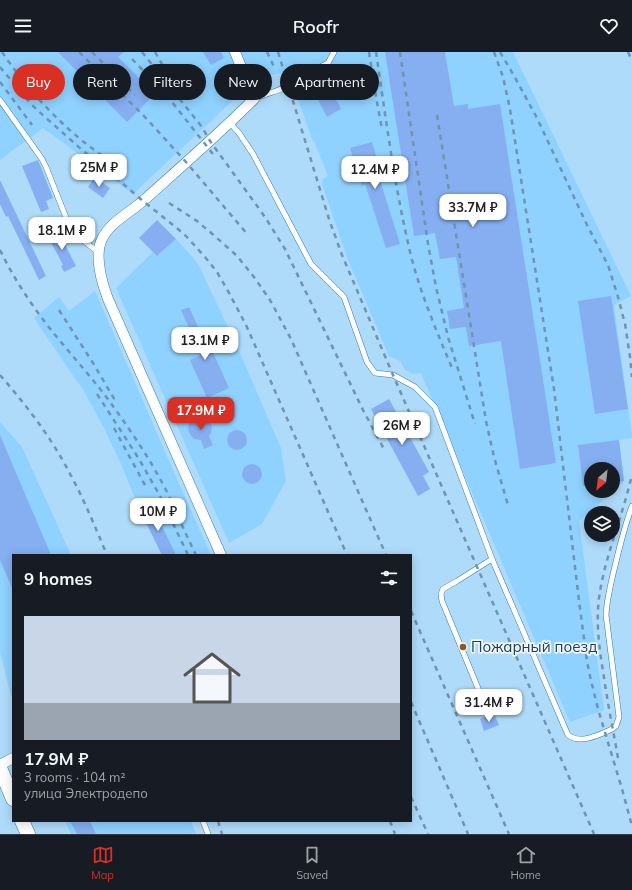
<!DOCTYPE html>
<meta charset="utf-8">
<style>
:root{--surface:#171b24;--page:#20242c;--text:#f1f3f6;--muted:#9ea1a6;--line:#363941;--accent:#d93025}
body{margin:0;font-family:Mulish,sans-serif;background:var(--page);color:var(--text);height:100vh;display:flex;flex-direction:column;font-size:15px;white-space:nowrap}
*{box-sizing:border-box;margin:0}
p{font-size:13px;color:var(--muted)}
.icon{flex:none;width:22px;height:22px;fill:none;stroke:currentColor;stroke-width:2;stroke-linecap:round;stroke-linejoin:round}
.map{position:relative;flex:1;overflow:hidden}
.drawer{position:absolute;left:12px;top:502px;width:400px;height:268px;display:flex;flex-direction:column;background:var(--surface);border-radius:0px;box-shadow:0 2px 10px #0003}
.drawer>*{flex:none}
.guide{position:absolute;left:12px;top:12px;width:400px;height:36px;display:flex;gap:8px}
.needle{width:26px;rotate:208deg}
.tools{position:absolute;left:584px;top:410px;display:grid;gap:8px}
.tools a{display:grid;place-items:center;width:36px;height:36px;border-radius:50%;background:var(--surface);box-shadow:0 2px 10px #0003;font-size:20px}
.price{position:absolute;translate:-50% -34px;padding:0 9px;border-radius:8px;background:#fff;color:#222;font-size:13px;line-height:26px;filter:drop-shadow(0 1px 2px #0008)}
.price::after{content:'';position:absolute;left:50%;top:24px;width:12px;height:9px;margin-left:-6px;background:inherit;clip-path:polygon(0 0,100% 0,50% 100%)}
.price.active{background:var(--accent);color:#fff}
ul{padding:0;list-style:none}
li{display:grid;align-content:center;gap:8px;height:212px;padding:0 12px}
li span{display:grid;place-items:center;height:124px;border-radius:0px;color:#555}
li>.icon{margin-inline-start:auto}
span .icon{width:72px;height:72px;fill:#fffc;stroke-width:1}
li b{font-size:17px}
h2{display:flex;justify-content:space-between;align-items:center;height:48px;padding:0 12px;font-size:17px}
.chip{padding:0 14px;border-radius:18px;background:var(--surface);box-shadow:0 2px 10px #0003;font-size:14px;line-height:36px}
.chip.active{background:var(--accent);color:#fff}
header{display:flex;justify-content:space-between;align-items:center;height:52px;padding:0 12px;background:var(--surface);font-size:18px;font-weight:600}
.tab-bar{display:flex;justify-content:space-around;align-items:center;height:56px;border-top:1px solid var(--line);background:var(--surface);font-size:11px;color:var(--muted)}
.tab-bar a{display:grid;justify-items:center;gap:2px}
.tab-bar .active{color:var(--accent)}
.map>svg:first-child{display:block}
</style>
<header><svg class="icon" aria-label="menu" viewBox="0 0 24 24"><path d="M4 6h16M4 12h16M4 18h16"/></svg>Roofr<svg class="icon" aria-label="heart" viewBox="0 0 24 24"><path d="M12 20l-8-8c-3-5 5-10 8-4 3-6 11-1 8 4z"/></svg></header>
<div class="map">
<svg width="632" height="782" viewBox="0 0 632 782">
<rect width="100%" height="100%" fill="#afdbfb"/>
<!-- built -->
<g fill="#8fd1ff" fill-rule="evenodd">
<path d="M0 0H513L631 244 614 253 632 384V386L619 388 624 429 579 469 604 658 570 670 421 321 414 322 405 318 400 309 389 304 348 208 322 132 323 127 328 124 315 91 312 87 294 36 290 19 259 26 228 53 133 142 43 76 0 108ZM591 417H613V439H591Z"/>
<path d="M176 187 195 208 199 214 236 292 281 396 286 429 262 472 229 491 116 236 153 200 158 204Z"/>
<path d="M95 239 177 427 211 503H162L140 459 121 412 103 374 82 336 76 328 34 266 59 245 69 259Z"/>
<path d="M0 370 22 395 71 503H13V647L10 641 0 599Z"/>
<path d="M65 769H191L196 782H71Z"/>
</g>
<!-- building -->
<g fill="#85aff1">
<path d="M58 0H124L118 5 155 42 127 70Z"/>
<path d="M203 0H221L224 6 211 13Z"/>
<path d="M385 0H445L454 54 468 52V57L500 52 556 411 520 417 501 289 469 294 466 275 450 277 447 259 464 256 456 205 440 207 435 181 414 184Z"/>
<path d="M323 21 341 57 327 65 308 29Z"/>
<path d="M372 90 383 127 380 128 400 192 386 196 365 132 362 134 350 96Z"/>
<path d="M38 108 53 146 46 149 49 157 41 160 22 114Z"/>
<path d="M95 125 110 136 103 146 88 135Z"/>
<path d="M0 128 46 224 39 228 8 164 6 165 0 152Z"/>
<path d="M157 168 176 187 157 204 139 186Z"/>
<path d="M57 177 76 214 64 220 61 214 63 213 47 183Z"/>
<path d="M611 244 628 357 595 362 578 249Z"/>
<path d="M189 255 209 299 212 298 229 336 207 346 190 308 201 303 181 258Z"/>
<path d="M389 347 429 420 423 424 430 437 418 444 371 357Z"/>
<path d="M199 364 206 366 209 368 212 374 211 381 209 384 213 393 204 397 201 388 195 387 192 385 188 378 189 371 195 365Z"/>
<circle cx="237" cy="388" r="10"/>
<path d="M0 383 51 503H13V538L0 508Z"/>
<path d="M619 388 624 429 613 431V417H591V433L583 434 578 393Z"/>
<circle cx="252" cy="422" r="10"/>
<path d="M149 455 152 462 155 460 176 503H162L140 459Z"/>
<path d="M488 664 489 667 495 664 499 673 484 679 480 667Z"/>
<path d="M70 769H90L96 782H77Z"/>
</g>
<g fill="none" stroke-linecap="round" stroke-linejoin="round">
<defs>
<g id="lane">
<path d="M254 47C259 45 264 43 270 41 279 38 286 36 293 29L328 11 334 0"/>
<path d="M0 48 42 107 46 115 69 173 84 189 98 200"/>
<path d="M230 71 239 81 253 102 311 212 344 245 367 310 375 321 393 323 415 335 435 355 492 507 568 683C580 693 601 682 612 677L616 674 619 665 606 563C607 546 611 530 615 514 620 493 625 473 632 454"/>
<path d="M480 641 442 549 441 542 443 537 457 529 492 507"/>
<path d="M203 769 208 782"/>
</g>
<g id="street">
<path d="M221 503 108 247C102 231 94 203 102 187 111 169 130 161 144 148 181 115 219 82 254 47L235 0"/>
<path d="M0 713 13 706"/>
</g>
<g id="secondary">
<path d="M0 716 13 747"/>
<path d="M22 769 28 782"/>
</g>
</defs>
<!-- lane casing -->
<use href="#lane" stroke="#2f7eae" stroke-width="6"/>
<!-- street casing -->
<use href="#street" stroke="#2f7eae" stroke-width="11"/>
<!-- secondary casing -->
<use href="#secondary" stroke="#2f7eae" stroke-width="15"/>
<!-- lane -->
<use href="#lane" stroke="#fff" stroke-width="5"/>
<!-- street -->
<use href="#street" stroke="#fff" stroke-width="10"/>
<!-- secondary -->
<use href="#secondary" stroke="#fff" stroke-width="14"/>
<!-- rail -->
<g stroke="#6e94af" stroke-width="2.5" stroke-dasharray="5 5" stroke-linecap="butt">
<path d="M2 0C22 30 46 57 73 81 89 95 107 107 125 119"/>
<path d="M79 0 144 64 186 110 248 183"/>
<path d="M92 0 135 43"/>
<path d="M142 0 202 75 210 89 265 165 285 197 363 358 385 399"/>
<path d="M155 0 174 33"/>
<path d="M267 0 274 15"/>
<path d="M278 0 329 167 342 203 393 323 594 782"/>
<path d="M369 0 376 45 382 77"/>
<path d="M376 0C386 68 395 137 411 204 421 243 437 280 452 316"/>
<path d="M400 0 428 192 436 235 448 285 475 372"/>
<path d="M494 0 503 25 510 57 554 337 579 549 587 609 590 624 598 657 622 737 632 774"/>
<path d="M500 0 513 22 537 66 587 173 608 213 618 245 625 272 630 305 632 325"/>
<path d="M628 0 632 9"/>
<path d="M132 7 165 41 216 106"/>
<path d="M0 15 25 45 36 57 81 97 106 117 143 149 178 177 186 184 205 205 217 220 228 239 246 273 347 503"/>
<path d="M0 30 32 73"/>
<path d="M437 63 486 369 494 405 508 453"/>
<path d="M169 151 197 169 217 186 237 204 254 225 270 248 291 287 386 503"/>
<path d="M0 198C15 229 34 257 56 284 74 306 93 327 110 350 131 379 152 410 168 442 177 462 186 483 196 503"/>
<path d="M59 258 93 311 116 350"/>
<path d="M0 323C26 353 51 385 69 420 84 447 95 475 107 503"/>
<path d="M97 342 139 407 160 444 188 503"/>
<path d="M114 376 146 435"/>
<path d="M411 559 509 782"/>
<path d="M411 650 468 782"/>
<path d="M618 706C613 677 607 648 603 619 599 595 596 570 599 546 605 503 623 464 632 422"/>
<path d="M411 745 428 782"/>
<path d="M218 769 222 782"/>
<path d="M390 769 395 782"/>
</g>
</g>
<!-- markers -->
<circle fill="#93551a" stroke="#f0f7fc" stroke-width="1.5" cx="463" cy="595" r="4"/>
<g text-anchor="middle" stroke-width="3.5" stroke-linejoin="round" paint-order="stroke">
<!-- poi labels -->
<g font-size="15" fill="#204055" stroke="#f0f7fc" text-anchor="start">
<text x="471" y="600">Пожарный поезд</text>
</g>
</g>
</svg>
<div class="tools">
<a><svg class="needle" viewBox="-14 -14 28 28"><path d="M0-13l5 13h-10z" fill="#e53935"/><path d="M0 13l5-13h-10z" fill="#9ea1a6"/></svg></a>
<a><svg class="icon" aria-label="layers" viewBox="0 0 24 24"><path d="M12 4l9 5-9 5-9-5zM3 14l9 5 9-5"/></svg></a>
</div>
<b class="price" style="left:99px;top:136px">25M ₽</b>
<b class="price" style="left:375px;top:138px">12.4M ₽</b>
<b class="price" style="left:473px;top:176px">33.7M ₽</b>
<b class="price" style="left:62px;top:199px">18.1M ₽</b>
<b class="price" style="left:205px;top:309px">13.1M ₽</b>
<b class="price active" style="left:201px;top:379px">17.9M ₽</b>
<b class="price" style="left:402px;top:394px">26M ₽</b>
<b class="price" style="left:158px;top:480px">10M ₽</b>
<b class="price" style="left:489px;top:671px">31.4M ₽</b>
<div class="guide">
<a class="chip active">Buy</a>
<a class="chip">Rent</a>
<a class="chip">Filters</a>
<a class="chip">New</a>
<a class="chip">Apartment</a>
</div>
<section class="drawer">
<h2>9 homes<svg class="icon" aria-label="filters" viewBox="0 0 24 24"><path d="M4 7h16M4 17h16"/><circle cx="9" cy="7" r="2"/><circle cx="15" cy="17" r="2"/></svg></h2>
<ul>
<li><span style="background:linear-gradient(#c9d6e8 70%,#9aa5b1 0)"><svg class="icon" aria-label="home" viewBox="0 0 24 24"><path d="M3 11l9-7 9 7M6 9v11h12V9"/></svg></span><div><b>17.9M ₽</b><p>3 rooms · 104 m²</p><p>улица Электродепо</p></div></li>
</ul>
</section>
</div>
<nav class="tab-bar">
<a class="active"><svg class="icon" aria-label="map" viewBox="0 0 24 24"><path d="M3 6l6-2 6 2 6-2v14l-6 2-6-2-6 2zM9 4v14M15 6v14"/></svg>Map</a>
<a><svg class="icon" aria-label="saved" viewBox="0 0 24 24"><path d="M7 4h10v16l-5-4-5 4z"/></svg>Saved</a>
<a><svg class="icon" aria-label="home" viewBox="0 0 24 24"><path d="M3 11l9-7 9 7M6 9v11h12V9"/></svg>Home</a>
</nav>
